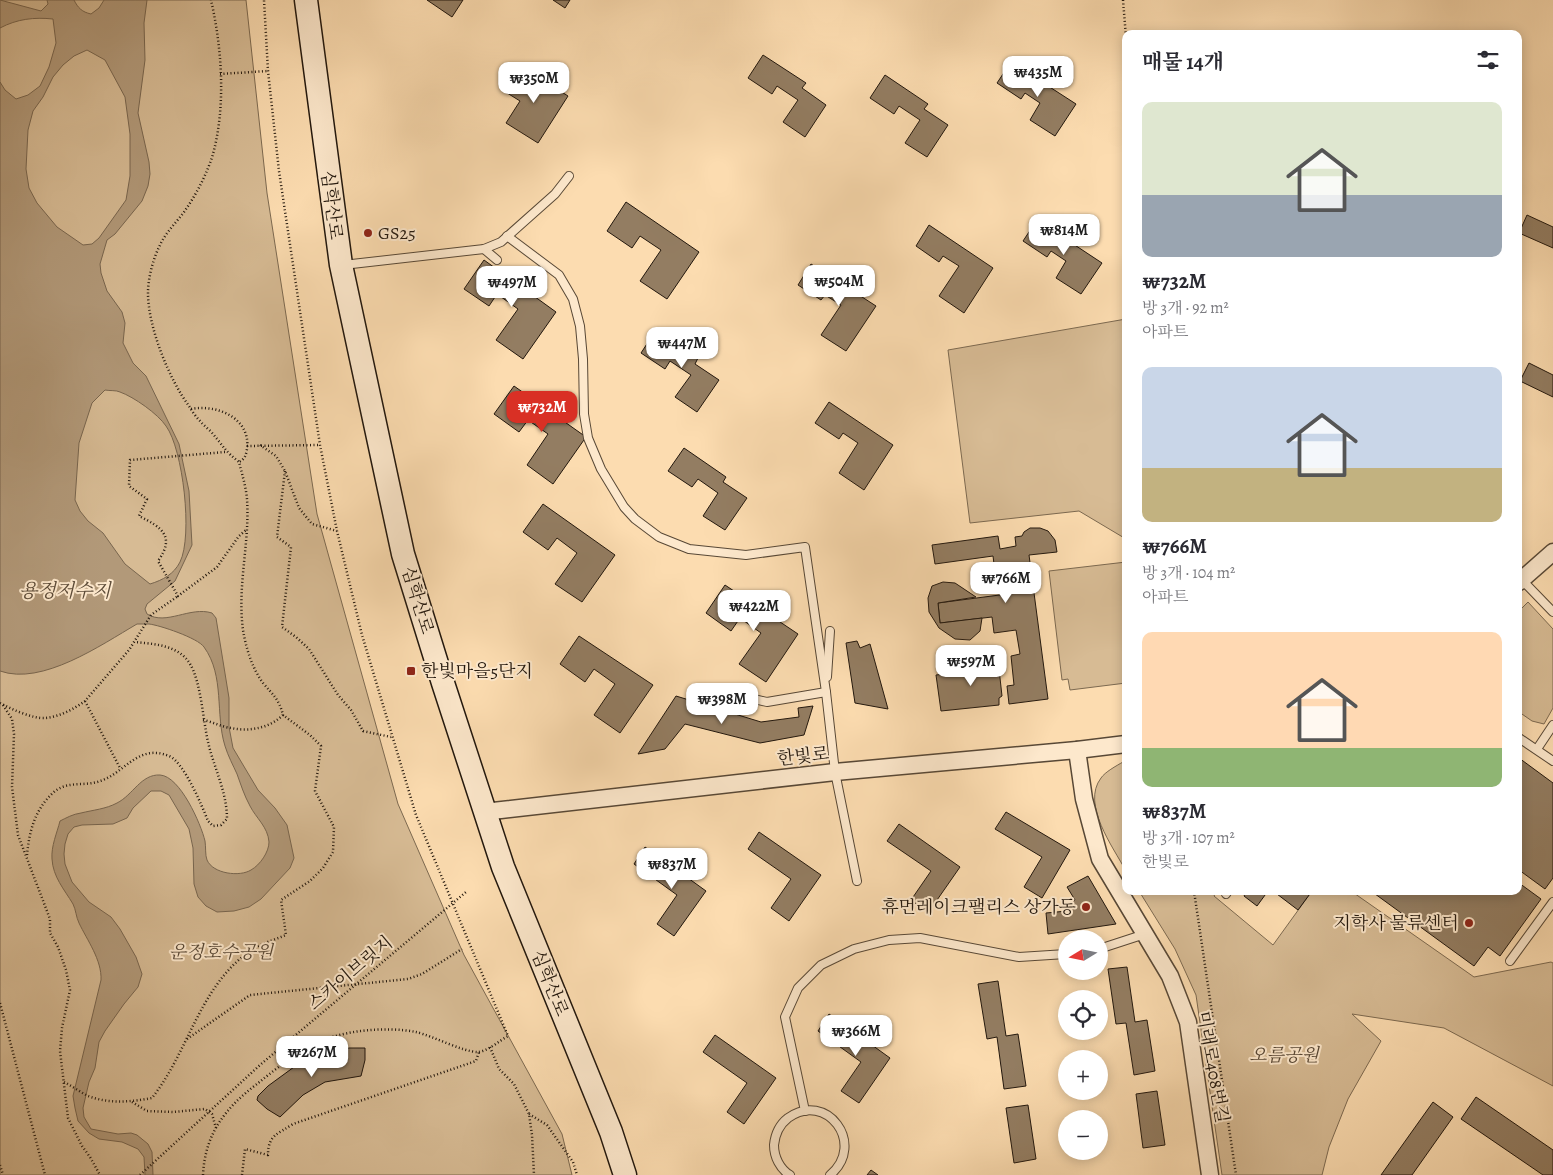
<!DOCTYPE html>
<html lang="ko">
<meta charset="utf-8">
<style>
:root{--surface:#fff;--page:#f7f7f7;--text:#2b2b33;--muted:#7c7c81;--accent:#d93025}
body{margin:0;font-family:Alegreya,"Noto Serif KR",serif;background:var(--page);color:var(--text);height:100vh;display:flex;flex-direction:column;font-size:19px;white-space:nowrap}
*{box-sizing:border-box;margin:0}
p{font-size:16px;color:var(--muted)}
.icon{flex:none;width:28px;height:28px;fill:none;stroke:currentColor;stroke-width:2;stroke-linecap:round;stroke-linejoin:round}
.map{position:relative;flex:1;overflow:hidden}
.panel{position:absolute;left:1122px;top:30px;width:400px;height:865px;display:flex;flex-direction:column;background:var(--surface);border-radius:10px;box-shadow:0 2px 12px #0003}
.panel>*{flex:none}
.needle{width:32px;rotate:260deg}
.buttons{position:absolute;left:1058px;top:930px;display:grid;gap:10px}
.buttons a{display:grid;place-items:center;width:50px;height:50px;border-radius:50%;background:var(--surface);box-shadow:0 2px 12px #0003;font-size:25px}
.price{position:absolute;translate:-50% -42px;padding:0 11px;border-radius:10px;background:#fff;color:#222;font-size:16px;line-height:32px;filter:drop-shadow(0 1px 2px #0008)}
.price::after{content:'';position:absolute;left:50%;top:30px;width:15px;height:11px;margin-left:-8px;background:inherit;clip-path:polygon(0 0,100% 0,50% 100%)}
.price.on{background:var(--accent);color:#fff}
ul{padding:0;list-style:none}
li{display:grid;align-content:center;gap:10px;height:265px;padding:0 20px}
li span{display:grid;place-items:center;height:155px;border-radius:10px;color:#555}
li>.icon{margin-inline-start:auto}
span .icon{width:90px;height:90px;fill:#fffc;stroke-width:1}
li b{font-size:21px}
h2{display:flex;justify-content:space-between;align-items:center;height:60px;padding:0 20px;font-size:21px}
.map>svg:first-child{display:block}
</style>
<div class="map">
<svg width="1553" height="1175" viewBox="0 0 1553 1175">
<rect width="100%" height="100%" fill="#fcdcb0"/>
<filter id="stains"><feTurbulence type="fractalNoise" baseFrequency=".004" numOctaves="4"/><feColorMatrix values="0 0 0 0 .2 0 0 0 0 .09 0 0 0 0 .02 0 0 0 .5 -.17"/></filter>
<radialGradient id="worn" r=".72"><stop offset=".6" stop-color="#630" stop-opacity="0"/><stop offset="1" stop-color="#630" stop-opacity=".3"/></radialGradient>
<!-- green -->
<g fill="#d7bb94" stroke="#7c6950">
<path d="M0 0H246L267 193 317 514 398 804 464 955 562 1134 572 1175H0Z"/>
<path d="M1126 319V539L1079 511 970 523 948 350Z"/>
<path d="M1126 562V683L1070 690 1068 679 1062 680 1049 571Z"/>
<path d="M1528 602 1553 629V708L1544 724 1532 721 1519 712V611Z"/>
<path d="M1126 761V871C1113 847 1081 804 1101 778 1105 772 1116 766 1123 762Z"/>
<path d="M1139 891H1217L1214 896 1273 945 1312 891H1351L1474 977 1551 962 1553 963V1086L1444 1028 1352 1014 1381 1041 1348 1099 1329 1147 1322 1175H1222L1196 995 1175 949Z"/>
</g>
<!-- water -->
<path fill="#b29979" stroke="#78654e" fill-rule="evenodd" d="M0 0 41 11 48 4 47 0H74C78 8 82 12 91 14L99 8 104 0H147L144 23 145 60 138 113 149 162 150 174 148 186 142 201 115 234 107 240 100 264 101 273 107 291 122 312 125 323 123 343 133 363 146 376 179 444 189 491 192 545 175 581 147 604 145 609 147 614C166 626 190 606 212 613L216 618 229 698V727L233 748 258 790 275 808 287 825 294 858 290 868 261 899 249 907 234 911 217 912 206 906 198 897 194 884 193 848 189 829 169 795 161 791H151L133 808 127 818 113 824 82 825 74 827 68 834 65 844 64 854 65 864 72 882 89 902 111 917 120 929 136 957 142 974 138 987 124 1004 105 1031 99 1042 95 1068 89 1082 83 1108 84 1117 91 1129 118 1134 131 1133 137 1135 148 1144 152 1152 153 1175H145L144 1157 138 1149 122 1142 99 1139 89 1133 78 1121 75 1108 73 1096 101 980C102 960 87 940 79 923 76 917 76 910 73 904 64 889 53 877 52 859 51 846 57 833 60 821 66 818 73 814 81 813 93 810 106 809 117 803 133 795 141 774 160 775 180 776 201 824 205 841 206 847 205 855 207 860 213 874 240 877 251 870 260 865 269 852 269 842 268 827 256 818 250 806 244 795 241 785 237 774 233 765 228 756 225 746 215 714 225 676 204 647 198 638 159 625 149 624 145 624 141 624 137 624 101 645 42 686 0 671V82L5 90 16 99 28 95 40 86 49 67 56 43 53 19C34 17 17 19 0 28ZM87 50 105 60 125 97 130 134V176L126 200 99 238 92 244 83 245 57 227 37 203 29 188 26 169 28 130 33 111 43 97 53 77 63 65 74 56ZM105 390C110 391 116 390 120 392 134 397 158 414 166 426 183 449 193 536 180 562 174 574 163 580 150 584L125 564 103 533 88 521 80 511 75 500 79 443 92 403Z"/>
<!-- building -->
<g fill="#937d62" stroke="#22170d">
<path d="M427 0H463L452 17Z"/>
<path d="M553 0H570L565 8Z"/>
<path d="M763 55 806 83 802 88 826 105 805 137 783 122 798 100 777 86 772 94 748 78Z"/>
<path d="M1011 62 1076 104 1055 136 1030 120 1040 103 1025 93 1021 99 997 83Z"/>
<path d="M521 66 568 96 538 143 506 123 520 101 504 91Z"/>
<path d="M885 75 928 104 924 109 948 125 927 157 905 143 920 120 899 106 894 114 870 98Z"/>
<path d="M626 202 699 252 667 299 640 281 661 250 640 236 632 248 607 231Z"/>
<path d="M1527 215 1553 227V248L1519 233Z"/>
<path d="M1037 220 1102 263 1081 294 1056 278 1066 261 1051 251 1047 257 1023 241Z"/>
<path d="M929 225 993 268 964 313 939 296 959 266 943 256 939 262 916 246Z"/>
<path d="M484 260 556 312 523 359 496 340 518 309 497 294 489 306 464 289Z"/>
<path d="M811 264 876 306 846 351 821 335 841 305 825 295 821 300 798 285Z"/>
<path d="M656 330 698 358 695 364 719 380 697 412 675 397 691 375 670 361 665 369 641 353Z"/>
<path d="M1529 363 1553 375V397L1520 381Z"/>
<path d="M514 386 586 437 553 484 527 465 548 434 528 420 519 432 494 414Z"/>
<path d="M829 402 893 445 864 490 839 473 858 443 843 433 839 439 815 423Z"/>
<path d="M684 448 726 477 723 482 747 498 725 530 703 516 718 493 698 479 692 487 668 471Z"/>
<path d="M543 504 615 555 582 602 555 584 577 553 557 538 548 550 523 532Z"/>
<path d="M1030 528H1040L1048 531 1055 540 1057 552 1029 555 1048 699 1009 704 1007 686 1014 685 1011 656 1020 654 1016 630 994 633 992 617 940 623 938 603 1015 593 1012 570 995 572 993 556 935 564 932 545 998 536 1000 549 1016 546 1015 537 1022 536 1024 532Z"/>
<path d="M943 582 955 583 976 597 938 603 940 623 982 618 980 631 970 640 955 639 939 628 929 612 928 598 932 586Z"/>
<path d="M725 585 798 634 766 682 739 664 761 633 740 618 731 631 706 613Z"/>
<path d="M579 636 653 685 620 733 594 715 615 684 594 669 585 682 560 664Z"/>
<path d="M857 641 860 648 870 644 888 709 855 703 846 643Z"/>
<path d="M998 660 1002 696 999 698V705L941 711 936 675 970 671 969 663Z"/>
<path d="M676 696 761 722 799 717 798 708 813 706 804 735 760 743 685 724 665 749 638 754Z"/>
<path d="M1519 758 1553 783V878L1545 889 1519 870Z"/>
<path d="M1006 812 1070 850 1042 898 1024 887 1042 857 995 829Z"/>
<path d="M899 824 960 867 928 913 911 900 931 871 887 841Z"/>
<path d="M759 832 821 875 789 921 771 908 791 879 748 849Z"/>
<path d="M645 847 706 891 674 936 657 924 677 895 634 864Z"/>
<path d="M1088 876 1116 924 1048 934 1046 913 1067 911V902L1075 900 1067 887Z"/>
<path d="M1519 883 1541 899 1500 956 1488 947 1474 966 1371 891H1519Z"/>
<path d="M1247 891H1268L1257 906 1244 896Z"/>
<path d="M1273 891H1312L1298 910Z"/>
<path d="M1127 967 1135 1022 1147 1020 1155 1071 1134 1075 1126 1023 1116 1024 1108 969Z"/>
<path d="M998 981 1006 1036 1018 1034 1026 1086 1004 1089 997 1037 987 1039 978 984Z"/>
<path d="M829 1014 890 1058 859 1103 841 1091 861 1062 818 1031Z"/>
<path d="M715 1035 776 1078 744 1124 727 1112 747 1083 703 1052Z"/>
<path d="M349 1048H365V1060L361 1076 325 1082 303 1095 280 1117 267 1109 257 1100 258 1096 268 1086 294 1067 317 1057Z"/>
<path d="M1157 1091 1165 1145 1143 1148 1136 1094Z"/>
<path d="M1476 1097 1553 1150V1175H1543L1461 1119Z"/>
<path d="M1433 1102 1453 1117 1412 1175H1381Z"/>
<path d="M1028 1105 1036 1159 1014 1163 1006 1108Z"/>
<path d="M871 1170 878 1175H867Z"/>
</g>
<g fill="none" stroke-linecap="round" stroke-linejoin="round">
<defs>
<g id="lane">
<path d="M507 236 559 275 573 299 580 326 583 359 584 414 588 438 601 469 624 507 635 519 659 537 689 549 746 555 805 547 826 692"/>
<path d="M484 249 497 260"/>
<path d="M343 265 484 249 501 242 555 194 569 176"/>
<path d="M1522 580 1553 612"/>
<path d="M827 677 830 631"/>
<path d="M729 693 767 702 826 692 835 772 857 881"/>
<path d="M1519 738 1553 761"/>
<path d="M1537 749 1553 725"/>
<path d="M1226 894 1228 891"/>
<path d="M1099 949 1145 934"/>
<path d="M1510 961 1553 902"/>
<path d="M805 1111 785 1017 798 988 821 965 854 949 889 940 920 938 1019 957 1066 954"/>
<path d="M790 1175C780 1169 774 1157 774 1145 775 1135 779 1125 788 1118 826 1090 867 1144 830 1175"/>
</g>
<g id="street">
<path d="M1519 582 1553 552"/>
<path d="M1077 750 1084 799 1100 859 1170 976 1188 1022 1210 1175"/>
<path d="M484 812 835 772 1077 750 1126 744"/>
</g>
<path id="secondary" d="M306 0 341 265 403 554 443 683 503 867 611 1132 625 1175"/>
</defs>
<!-- lane casing -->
<use href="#lane" stroke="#584836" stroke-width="10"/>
<!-- street casing -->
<use href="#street" stroke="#584836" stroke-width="19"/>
<!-- secondary casing -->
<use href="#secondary" stroke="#22170d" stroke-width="25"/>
<!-- path -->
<g stroke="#22170d" stroke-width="2.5" stroke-dasharray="1 2.5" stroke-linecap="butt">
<path d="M1123 0 1126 37"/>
<path d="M220 74 268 71"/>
<path d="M191 409C217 404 251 418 247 449 246 455 245 459 239 462"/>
<path d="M260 445 276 456 285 471 299 508 312 524 337 531"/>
<path d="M247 446 320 445"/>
<path d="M225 452 130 460 129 486 147 499 139 516C161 527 176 536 158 561L178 596 217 567 239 536 246 530"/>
<path d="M285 471 277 537 291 547 282 627 296 637 309 649 338 695 351 710 363 731 391 737"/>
<path d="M85 701 120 768"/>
<path d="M0 703C11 709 33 719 45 718 59 717 74 709 85 701L129 650 151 615 178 596"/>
<path d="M3 705 12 719 14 734 12 787 18 835 50 919V933L58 947 66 970 70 990 62 1028 60 1051 68 1118 82 1146 90 1157 100 1175"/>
<path d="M203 720C213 722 222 727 231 728 249 732 270 728 283 715 279 699 273 695 263 683 252 668 246 648 243 630 237 585 250 543 247 499 246 487 242 474 239 462 225 451 224 447 213 434 210 430 204 426 200 421 196 417 192 411 189 406 169 379 148 327 148 293 148 278 153 259 160 245 166 232 176 223 184 212 196 195 207 174 213 154 226 106 222 48 211 0"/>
<path d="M27 855C29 832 35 809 53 793 66 780 85 787 100 781 124 774 138 743 169 756 184 762 202 806 208 821L213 826 221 825 227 819C227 792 214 768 208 742 203 720 201 682 190 664 179 645 154 644 135 642"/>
<path d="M1194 891 1236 1175"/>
<path d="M0 1003 45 1175"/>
<path d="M187 1039 250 995 408 979 422 974 462 949"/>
<path d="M490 1047 499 1069 514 1084 529 1114 532 1135 534 1175"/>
<path d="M64 1082C72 1086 80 1092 88 1096 109 1104 131 1102 152 1098 189 1051 199 987 250 951 260 944 274 940 286 935L281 900 310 881 323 868 333 852 334 827 315 791 321 746 310 735 283 715"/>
<path d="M132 1102 147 1111 173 1112 205 1109 212 1114 216 1128"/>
<path d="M529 1114 547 1125 573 1162 577 1175"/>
<path d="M0 1165 3 1175"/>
<path d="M203 1175C205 1134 225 1108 257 1084 273 1071 291 1057 309 1047 337 1030 386 1026 416 1032 433 1036 463 1052 478 1052 488 1051 499 1041 508 1036L416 815 362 635 337 531 320 445 279 171 268 71 264 0"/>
<path d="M242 1175 245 1149 268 1155C268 1135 278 1134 293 1124L476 1061 479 1052"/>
</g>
<!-- lane -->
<use href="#lane" stroke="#fde8cc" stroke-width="8"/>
<!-- street -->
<use href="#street" stroke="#fde8cc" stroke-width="16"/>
<!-- secondary -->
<use href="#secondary" stroke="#fde8cc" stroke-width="22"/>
<!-- path-bridge -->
<path stroke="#22170d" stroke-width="2.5" stroke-dasharray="1 2.5" stroke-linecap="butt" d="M140 1175 260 1065 466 892"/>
</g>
<!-- markers -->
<g fill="#8f2418" stroke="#fde8cc" stroke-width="2">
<circle cx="368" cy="233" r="5"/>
<rect x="406" y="666" width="10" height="10" rx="2.5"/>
<circle cx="1086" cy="907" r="5"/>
<circle cx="1469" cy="923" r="5"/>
</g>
<g text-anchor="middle" stroke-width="4" stroke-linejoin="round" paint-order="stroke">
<!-- street labels -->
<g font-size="18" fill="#22170d" stroke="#fde8cc">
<text transform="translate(332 205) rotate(83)" y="6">심학산로</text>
<text transform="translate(418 600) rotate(73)" y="6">심학산로</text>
<text transform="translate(803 756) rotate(-6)" y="6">한빛로</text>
<text transform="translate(350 973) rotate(-40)" y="6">스카이브릿지</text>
<text transform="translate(550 983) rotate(68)" y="6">심학산로</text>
<text transform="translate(1213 1067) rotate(80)" y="6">미래로408번길</text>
</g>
<!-- poi labels -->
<g font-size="18" fill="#22170d" stroke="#fde8cc" text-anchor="start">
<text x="378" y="239">GS25</text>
<text x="421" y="677">한빛마을5단지</text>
<text x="1076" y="913" text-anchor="end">휴먼레이크팰리스 상가동</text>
<text x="1459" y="929" text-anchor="end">지학사 물류센터</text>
</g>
<!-- park labels -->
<g font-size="18" font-style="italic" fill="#584836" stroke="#fde8cc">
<text x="221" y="958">운정호수공원</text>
<text x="1284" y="1061">오름공원</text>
</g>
<!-- water labels -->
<g font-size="19" font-style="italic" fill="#5c4b38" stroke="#fde8cc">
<text x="65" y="597">용정저수지</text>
</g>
</g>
<rect width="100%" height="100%" filter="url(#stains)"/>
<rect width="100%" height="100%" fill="url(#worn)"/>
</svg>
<div class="buttons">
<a><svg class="needle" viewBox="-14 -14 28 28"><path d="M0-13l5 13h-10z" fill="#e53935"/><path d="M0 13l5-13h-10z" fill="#7c7c81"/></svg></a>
<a><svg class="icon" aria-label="locate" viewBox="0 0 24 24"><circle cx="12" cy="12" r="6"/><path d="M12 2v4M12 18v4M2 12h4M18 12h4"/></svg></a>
<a>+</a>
<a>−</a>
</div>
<b class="price" style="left:1038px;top:98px">₩435M</b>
<b class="price" style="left:534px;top:104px">₩350M</b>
<b class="price" style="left:1064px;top:256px">₩814M</b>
<b class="price" style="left:839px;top:307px">₩504M</b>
<b class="price" style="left:512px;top:308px">₩497M</b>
<b class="price" style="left:682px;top:369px">₩447M</b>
<b class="price on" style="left:542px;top:433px">₩732M</b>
<b class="price" style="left:1006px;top:604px">₩766M</b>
<b class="price" style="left:754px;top:632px">₩422M</b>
<b class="price" style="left:971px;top:687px">₩597M</b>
<b class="price" style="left:722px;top:725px">₩398M</b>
<b class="price" style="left:672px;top:890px">₩837M</b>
<b class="price" style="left:856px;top:1057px">₩366M</b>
<b class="price" style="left:312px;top:1078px">₩267M</b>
<section class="panel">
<h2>매물 14개<svg class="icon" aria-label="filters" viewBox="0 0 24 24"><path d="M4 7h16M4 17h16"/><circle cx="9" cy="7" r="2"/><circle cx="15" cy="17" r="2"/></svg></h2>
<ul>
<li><span style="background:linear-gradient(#dfe7d0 60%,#9aa5b1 0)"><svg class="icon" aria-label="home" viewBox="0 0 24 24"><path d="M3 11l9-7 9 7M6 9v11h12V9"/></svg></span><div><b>₩732M</b><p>방 3개 · 92 m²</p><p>아파트</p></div></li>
<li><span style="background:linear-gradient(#c9d6e8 65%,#c2b280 0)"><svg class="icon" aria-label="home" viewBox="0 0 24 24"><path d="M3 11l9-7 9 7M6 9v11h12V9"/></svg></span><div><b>₩766M</b><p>방 3개 · 104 m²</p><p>아파트</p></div></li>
<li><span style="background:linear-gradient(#ffd9b3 75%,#8fb573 0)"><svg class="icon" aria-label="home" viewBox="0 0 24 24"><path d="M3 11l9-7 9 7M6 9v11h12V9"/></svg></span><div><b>₩837M</b><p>방 3개 · 107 m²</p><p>한빛로</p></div></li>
</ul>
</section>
</div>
